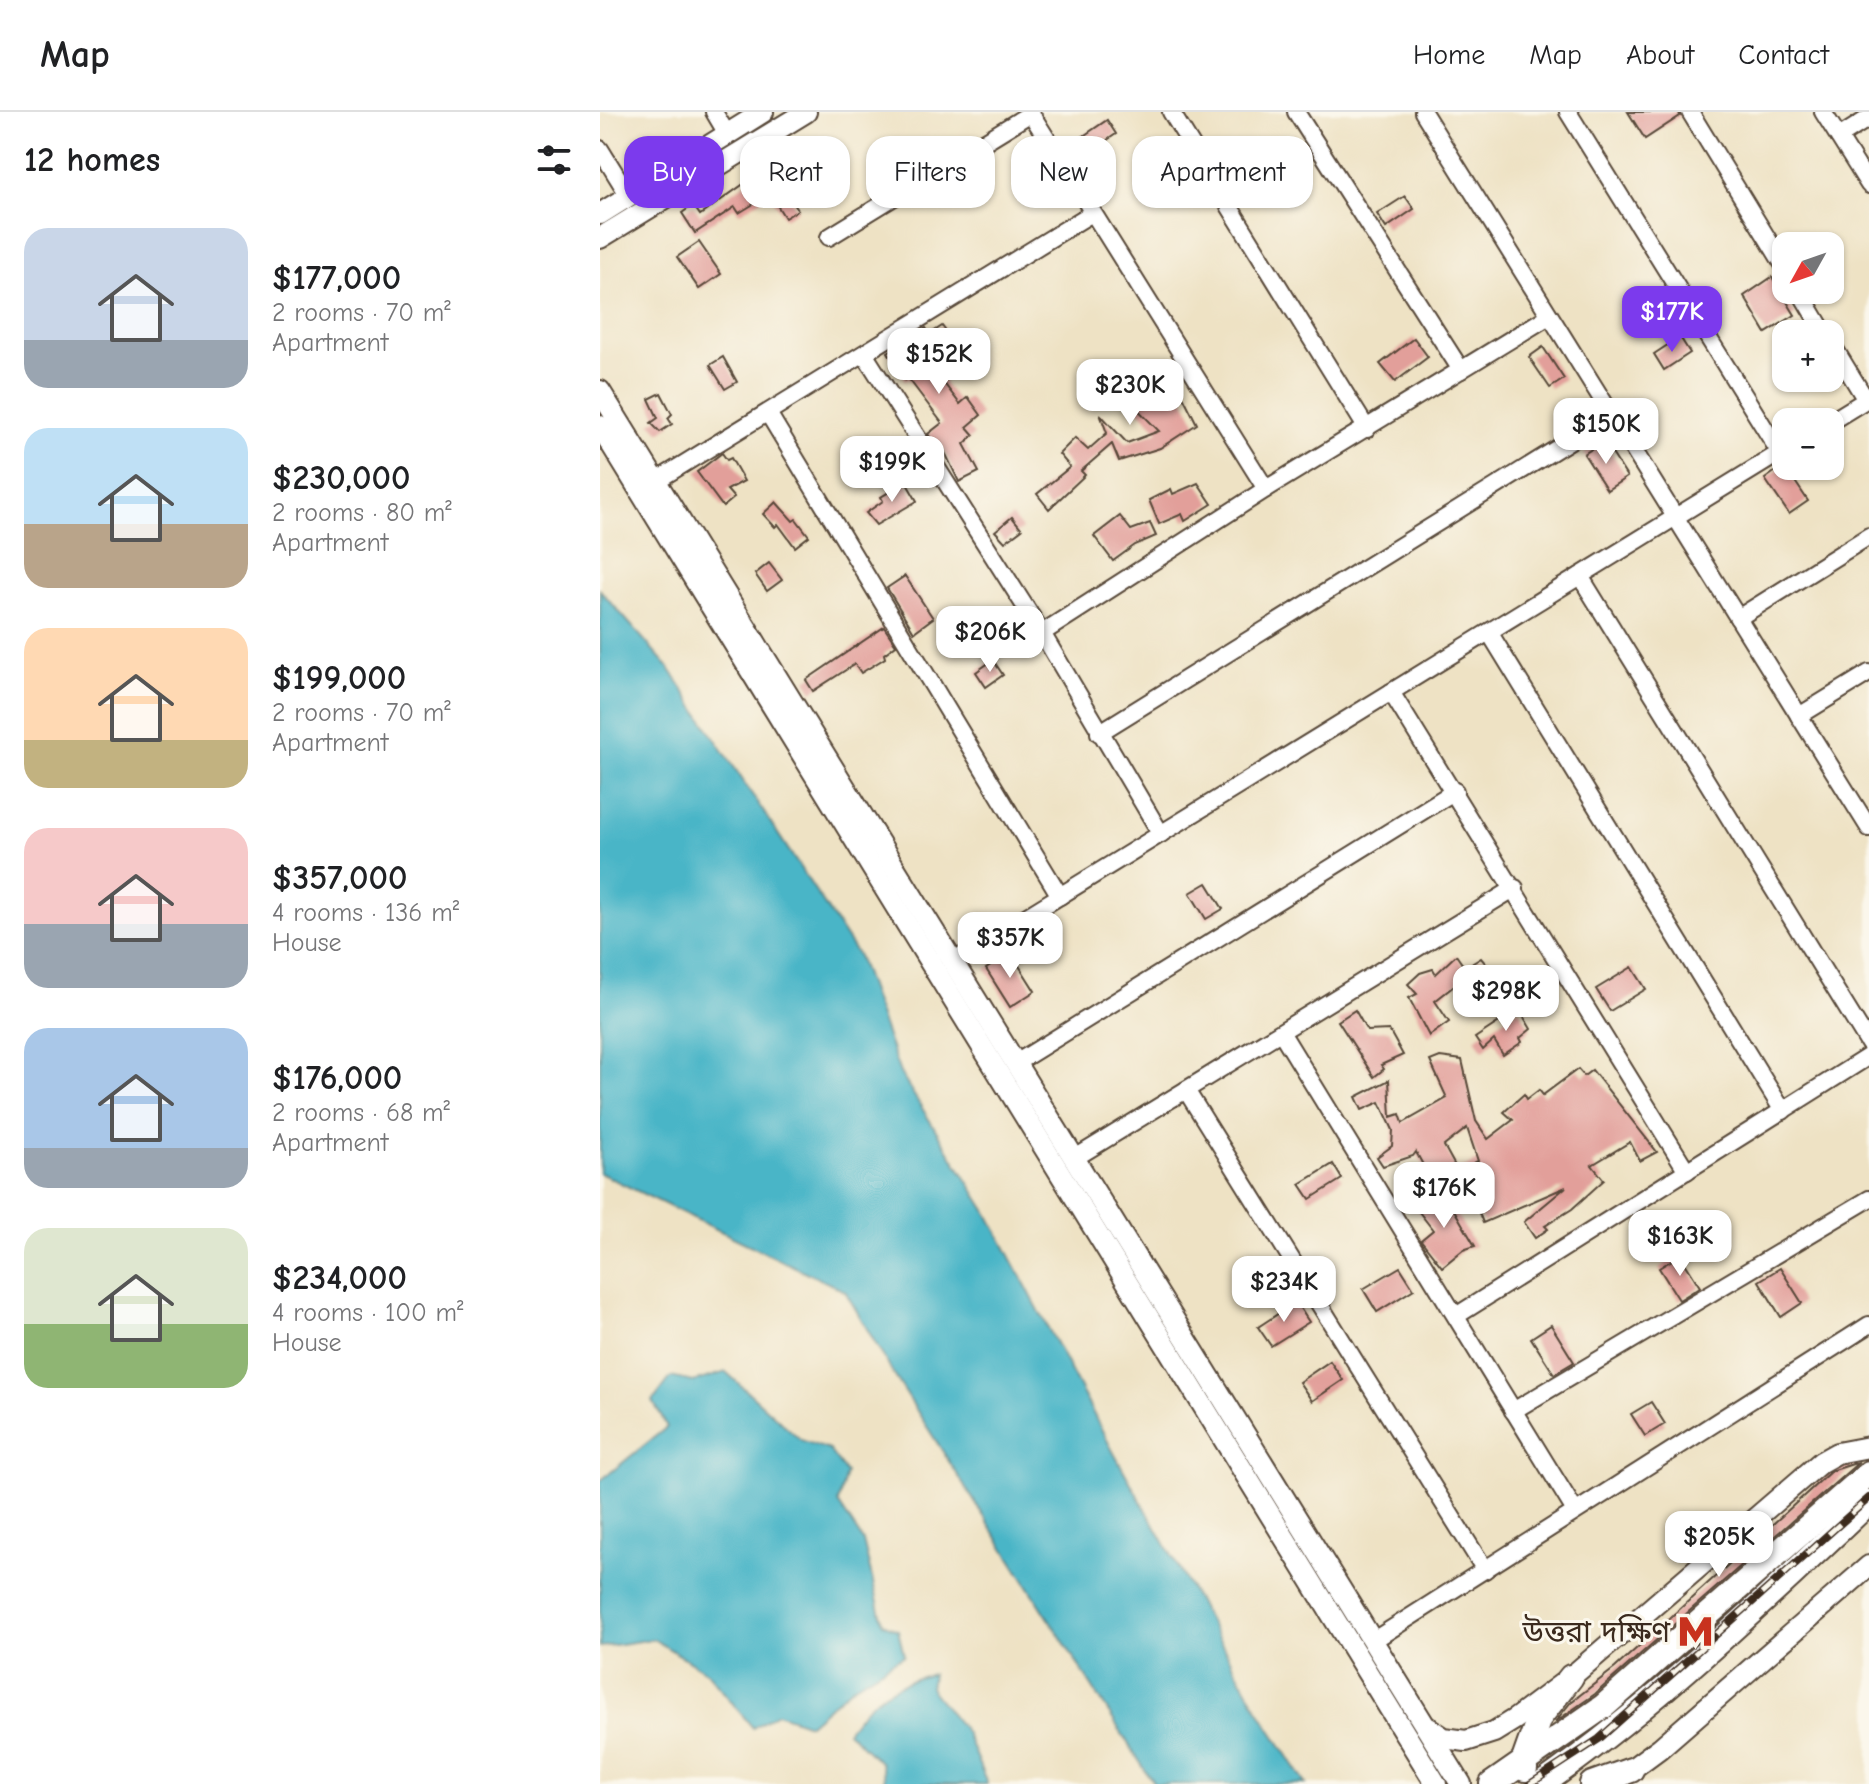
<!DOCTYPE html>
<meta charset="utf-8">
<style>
:root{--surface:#fff;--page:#f2f2f2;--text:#202124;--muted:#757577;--line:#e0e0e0;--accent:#7c3aed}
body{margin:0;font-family:"Comic Neue","Noto Sans Bengali",sans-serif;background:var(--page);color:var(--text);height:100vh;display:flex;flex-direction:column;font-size:30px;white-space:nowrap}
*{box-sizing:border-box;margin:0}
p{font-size:26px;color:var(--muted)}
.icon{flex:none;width:44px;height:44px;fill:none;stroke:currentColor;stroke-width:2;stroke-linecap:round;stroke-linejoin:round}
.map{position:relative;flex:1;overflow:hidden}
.drawer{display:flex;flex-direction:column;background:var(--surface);width:600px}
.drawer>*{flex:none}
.top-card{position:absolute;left:24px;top:24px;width:760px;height:72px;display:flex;gap:16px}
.needle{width:52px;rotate:230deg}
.buttons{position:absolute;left:1172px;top:120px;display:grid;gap:16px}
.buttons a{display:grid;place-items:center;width:72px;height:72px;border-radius:16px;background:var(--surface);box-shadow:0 2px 6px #0004;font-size:40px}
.price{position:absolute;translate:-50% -68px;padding:0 18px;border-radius:16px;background:#fff;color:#222;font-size:26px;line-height:52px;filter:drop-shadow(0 2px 4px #0008)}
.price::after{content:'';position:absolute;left:50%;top:48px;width:24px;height:18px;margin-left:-12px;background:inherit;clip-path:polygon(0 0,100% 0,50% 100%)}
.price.selected{background:var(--accent);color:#fff}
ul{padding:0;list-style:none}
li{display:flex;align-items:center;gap:24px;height:200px;padding:0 24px}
li span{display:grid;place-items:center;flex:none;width:224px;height:160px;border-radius:24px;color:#555}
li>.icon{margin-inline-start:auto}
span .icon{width:96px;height:96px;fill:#fffc;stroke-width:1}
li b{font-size:34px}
h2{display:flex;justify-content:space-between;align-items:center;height:96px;padding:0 24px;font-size:34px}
.chip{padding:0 28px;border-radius:24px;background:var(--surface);box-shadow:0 2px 6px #0004;font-size:28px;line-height:72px}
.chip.selected{background:var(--accent);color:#fff}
header{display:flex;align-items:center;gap:48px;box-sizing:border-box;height:112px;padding:0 40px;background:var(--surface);border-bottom:2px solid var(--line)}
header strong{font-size:38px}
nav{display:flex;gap:44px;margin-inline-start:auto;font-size:28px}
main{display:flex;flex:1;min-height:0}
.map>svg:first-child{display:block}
</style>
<header>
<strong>Map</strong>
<nav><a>Home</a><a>Map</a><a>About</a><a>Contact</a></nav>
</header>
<main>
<section class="drawer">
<h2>12 homes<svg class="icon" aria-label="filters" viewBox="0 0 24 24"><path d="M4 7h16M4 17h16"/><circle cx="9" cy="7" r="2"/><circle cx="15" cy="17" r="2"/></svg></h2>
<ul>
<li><span style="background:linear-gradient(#c9d6e8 70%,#9aa5b1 0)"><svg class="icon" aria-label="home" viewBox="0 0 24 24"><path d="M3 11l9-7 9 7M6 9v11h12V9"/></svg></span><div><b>$177,000</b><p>2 rooms · 70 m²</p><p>Apartment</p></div></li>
<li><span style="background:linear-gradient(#bfe0f5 60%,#b9a48a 0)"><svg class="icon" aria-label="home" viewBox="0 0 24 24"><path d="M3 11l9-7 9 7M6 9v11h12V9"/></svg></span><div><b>$230,000</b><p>2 rooms · 80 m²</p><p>Apartment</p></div></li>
<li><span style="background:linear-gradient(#ffd9b3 70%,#c2b280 0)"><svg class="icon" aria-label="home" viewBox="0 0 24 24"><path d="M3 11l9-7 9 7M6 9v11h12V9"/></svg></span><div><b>$199,000</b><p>2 rooms · 70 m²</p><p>Apartment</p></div></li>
<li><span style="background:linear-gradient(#f6c9c9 60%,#9aa5b1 0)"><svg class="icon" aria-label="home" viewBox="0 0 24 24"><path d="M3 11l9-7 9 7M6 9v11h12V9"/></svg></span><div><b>$357,000</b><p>4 rooms · 136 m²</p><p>House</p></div></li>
<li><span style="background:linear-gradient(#a9c7e8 75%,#9aa5b1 0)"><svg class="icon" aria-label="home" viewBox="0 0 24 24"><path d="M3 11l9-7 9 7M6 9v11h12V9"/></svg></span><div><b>$176,000</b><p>2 rooms · 68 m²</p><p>Apartment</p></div></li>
<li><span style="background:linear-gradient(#dfe7d0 60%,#8fb573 0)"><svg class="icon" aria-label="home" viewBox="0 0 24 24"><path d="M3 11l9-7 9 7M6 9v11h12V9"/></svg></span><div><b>$234,000</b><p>4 rooms · 100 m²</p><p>House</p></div></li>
</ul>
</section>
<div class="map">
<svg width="1269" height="1672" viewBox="0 0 1269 1672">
<rect width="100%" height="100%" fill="#fbf7ec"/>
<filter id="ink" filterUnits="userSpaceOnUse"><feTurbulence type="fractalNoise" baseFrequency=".0125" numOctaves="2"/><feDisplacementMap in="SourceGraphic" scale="16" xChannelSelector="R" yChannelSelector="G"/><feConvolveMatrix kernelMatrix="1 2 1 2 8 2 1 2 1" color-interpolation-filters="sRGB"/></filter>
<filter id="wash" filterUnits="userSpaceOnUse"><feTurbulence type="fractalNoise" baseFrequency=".006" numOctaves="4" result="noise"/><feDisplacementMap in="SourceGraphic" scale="32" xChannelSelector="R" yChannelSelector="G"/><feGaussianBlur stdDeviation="1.8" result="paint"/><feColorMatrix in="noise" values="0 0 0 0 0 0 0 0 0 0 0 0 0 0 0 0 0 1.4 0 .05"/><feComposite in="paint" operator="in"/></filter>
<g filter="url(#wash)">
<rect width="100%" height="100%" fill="#eee2c4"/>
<!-- water -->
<g fill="#4ab5c7" stroke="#427072" stroke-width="2">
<path d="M0 478 69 556 258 844 300 961 387 1100 515 1343 662 1604 706 1672H554L291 1258 245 1179 0 1061Z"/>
<path d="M126 1260 201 1328 229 1338 246 1361 238 1391 263 1429 283 1511 298 1518 304 1543 253 1574 209 1612 177 1601 153 1616 107 1560 53 1527 0 1535V1369L67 1315 53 1289 71 1265 93 1270Z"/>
<path d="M332 1562 330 1576 366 1621 387 1672H285L281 1651 247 1619C272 1584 291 1573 332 1562Z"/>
</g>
<g id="blocks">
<!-- building -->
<g fill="#e29f9a">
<path d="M1028 0H1079L1080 4 1045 27Z"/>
<path d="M507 8 516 22 488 41 479 27Z"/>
<path d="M169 54 198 98 185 106 170 82 139 101 135 95 95 121 82 101 93 93 100 103Z"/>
<path d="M805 84 814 97 786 116 777 102Z"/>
<path d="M99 130 121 162 99 177 77 145Z"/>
<path d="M1172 165 1195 203 1166 221 1144 184Z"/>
<path d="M1055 180 1065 196 1036 214 1026 197Z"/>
<path d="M342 214 353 229 337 239 353 263 343 270 360 292 368 285 381 303 367 315 374 323 364 332 379 360 359 370 341 332 337 335 328 322 342 311 308 266 305 268 288 240 326 216 330 222Z"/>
<path d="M1080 225 1090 241 1064 258 1054 242Z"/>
<path d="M814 226 828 245 795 270 780 252Z"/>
<path d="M943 235 964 267 950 276 929 245Z"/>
<path d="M123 245 137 270 125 277 110 253Z"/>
<path d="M572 248 580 260 568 269 584 286 597 312 560 336 519 349 512 332 481 359 485 363 449 397 437 382 470 355 459 342 475 326 488 338 507 321 500 302 527 331 559 319 516 275 549 250 556 259Z"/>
<path d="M61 281 72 302 68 306 72 312 60 320 51 311 58 306 49 287Z"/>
<path d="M1004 329 1027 365 1007 378 984 342Z"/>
<path d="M122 341 127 348 131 346 144 369 127 378 134 386 123 395 97 360Z"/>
<path d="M1184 353 1208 389 1189 402 1165 367Z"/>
<path d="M306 370 317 389 276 413 266 401 283 389 281 385Z"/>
<path d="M598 371 612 392 585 409 582 402 559 412 549 388 571 377 573 382Z"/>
<path d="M176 390 193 409 196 407 209 424 195 435 178 412 175 415 163 402Z"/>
<path d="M520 404 531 418 550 411 556 424 535 433 513 449 494 424Z"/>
<path d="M412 405 422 417 405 430 395 419Z"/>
<path d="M169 451 182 468 167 479 155 462Z"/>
<path d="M305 464 333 506 314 520 287 476Z"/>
<path d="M284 515 296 533 284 542 285 546 261 561 255 552 213 579 206 568Z"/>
<path d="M393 548 403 563 386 575 376 560Z"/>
<path d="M607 771 623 797 606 807 590 781Z"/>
<path d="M411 841 435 879 410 895 386 857Z"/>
<path d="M856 843 865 856 881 846 892 859 868 879 859 870 835 889 849 910 829 924 809 886 817 882 808 872 820 861 833 857 836 862Z"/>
<path d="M1032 855 1046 877 1010 899 996 877Z"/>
<path d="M919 897 931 917 920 926 922 930 903 943 894 928 883 938 875 926Z"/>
<path d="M755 898 767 919 789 918 803 943 781 953 784 957 774 965 738 909Z"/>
<path d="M840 945 862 948 876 1009 888 1027 913 1008 904 1000 924 982 927 987 939 978 943 983 978 957 984 964 992 958 1057 1040 1040 1049 1030 1030 992 1053 1004 1068 972 1097 945 1114 948 1117 935 1126 924 1110 966 1075 883 1111 861 1057 878 1049 867 1016 844 1034 860 1063 842 1073 829 1064 816 1040 813 1044 783 1054 777 1045 792 1034 793 1018 780 990 762 998 756 985 789 968 791 1005 800 1002 803 1011 847 986 830 949Z"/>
<path d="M733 1052 742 1067 710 1087 700 1072Z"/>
<path d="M843 1079 875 1134 863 1138 842 1155 821 1128 833 1118 816 1096Z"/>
<path d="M1080 1143 1100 1175 1079 1188 1059 1156Z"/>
<path d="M800 1155 814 1177 777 1200 763 1177Z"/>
<path d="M1180 1156 1202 1191 1181 1205 1159 1169Z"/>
<path d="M696 1190 709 1210 671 1234 658 1215Z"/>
<path d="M951 1213 974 1250 954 1262 931 1226Z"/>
<path d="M730 1249 743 1268 712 1289 699 1270Z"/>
<path d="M1051 1290 1065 1312 1045 1324 1031 1302Z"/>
<path d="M1259 1350 995 1582 955 1610 971 1590 1015 1556 1231 1359Z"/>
</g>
</g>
</g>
<g filter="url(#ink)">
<use href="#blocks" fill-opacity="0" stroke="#564637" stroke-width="2"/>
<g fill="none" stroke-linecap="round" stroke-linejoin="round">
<defs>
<g id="minor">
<path d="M114 0 127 22"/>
<path d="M430 0 666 377"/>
<path d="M571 0 767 317"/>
<path d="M696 0 861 258"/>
<path d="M823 0 1269 716"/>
<path d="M968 0 1180 341"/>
<path d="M1090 0 1186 157"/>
<path d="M1223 0 1269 73"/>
<path d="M1239 25 1269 6"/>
<path d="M0 37 29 84"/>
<path d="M229 125 431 1"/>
<path d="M1199 178 1225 222"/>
<path d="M1230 229 1266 288"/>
<path d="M265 243 442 521 561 722"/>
<path d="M168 301 460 784"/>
<path d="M1230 310 1269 286"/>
<path d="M56 369 492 101"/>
<path d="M980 464 1269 932"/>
<path d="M1138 506 1269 424"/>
<path d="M889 520 1183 999"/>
<path d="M442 521 666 377 949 204"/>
<path d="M791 580 1087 1059"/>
<path d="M1199 604 1269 561"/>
<path d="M499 621 1011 303"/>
<path d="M354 849 1186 337"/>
<path d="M681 920 975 1399"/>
<path d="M416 951 855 679"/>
<path d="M586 978 885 1458"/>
<path d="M475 1046 915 776"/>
<path d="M856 1204 1269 944"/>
<path d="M913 1299 1269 1087"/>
<path d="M774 1528 1269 1213"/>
</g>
<g id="tertiary">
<path d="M0 102 163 0"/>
<path d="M0 126 206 0"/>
<path d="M0 279 861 1672"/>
<path d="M0 314 836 1672"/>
<path d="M829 1616 844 1626 866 1629 894 1620 915 1607 971 1565 1221 1350 1237 1341 1269 1335"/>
<path d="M1018 1667 1060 1636 1269 1454"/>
</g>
<g id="secondary">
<path d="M925 1657 923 1651 939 1606 971 1565"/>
<path d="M892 1672 1004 1594 1269 1361"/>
<path d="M942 1672C1060 1589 1164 1489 1269 1390"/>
<path d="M992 1672 1031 1658"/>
</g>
</defs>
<!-- minor casing -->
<use href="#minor" stroke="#564637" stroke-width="20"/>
<!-- tertiary casing -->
<use href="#tertiary" stroke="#564637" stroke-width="24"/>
<!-- secondary casing -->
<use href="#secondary" stroke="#564637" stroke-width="28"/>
<!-- minor -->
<use href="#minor" stroke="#fff" stroke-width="16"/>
<!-- tertiary -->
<use href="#tertiary" stroke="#fff" stroke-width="20"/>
<!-- secondary -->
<use href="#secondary" stroke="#fff" stroke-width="24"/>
<defs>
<path id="rail" d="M930 1672 999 1627 1269 1386"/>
</defs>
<!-- rail casing -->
<use href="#rail" stroke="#3b2a1e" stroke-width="8"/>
<!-- rail -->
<use href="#rail" stroke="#fbf7ec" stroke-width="5" stroke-dasharray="15" stroke-linecap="butt"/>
</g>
</g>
<!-- icons -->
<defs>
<symbol id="metro-bare" viewBox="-9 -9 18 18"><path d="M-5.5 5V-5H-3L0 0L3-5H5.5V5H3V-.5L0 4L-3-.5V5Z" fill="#c8321e" stroke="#fbf7ec" stroke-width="2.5" paint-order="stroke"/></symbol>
</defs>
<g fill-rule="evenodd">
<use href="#metro-bare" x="1070" y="1494" width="51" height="51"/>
</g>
<g text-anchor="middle" stroke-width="6" stroke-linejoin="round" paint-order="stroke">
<!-- poi labels -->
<g font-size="30" fill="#3b2a1e" stroke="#fbf7ec" text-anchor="end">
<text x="1070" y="1530">উত্তরা দক্ষিণ</text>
</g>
</g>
</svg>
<div class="buttons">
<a><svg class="needle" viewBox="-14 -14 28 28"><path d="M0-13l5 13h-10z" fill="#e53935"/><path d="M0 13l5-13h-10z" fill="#757577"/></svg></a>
<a>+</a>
<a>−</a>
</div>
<b class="price selected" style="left:1072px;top:242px">$177K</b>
<b class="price" style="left:339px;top:284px">$152K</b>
<b class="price" style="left:530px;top:315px">$230K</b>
<b class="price" style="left:1006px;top:354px">$150K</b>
<b class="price" style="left:292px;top:392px">$199K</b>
<b class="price" style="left:390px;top:562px">$206K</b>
<b class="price" style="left:410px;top:868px">$357K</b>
<b class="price" style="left:906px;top:921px">$298K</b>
<b class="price" style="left:844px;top:1118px">$176K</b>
<b class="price" style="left:1080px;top:1166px">$163K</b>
<b class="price" style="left:684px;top:1212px">$234K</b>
<b class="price" style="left:1119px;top:1467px">$205K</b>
<div class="top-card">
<a class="chip selected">Buy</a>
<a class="chip">Rent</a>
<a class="chip">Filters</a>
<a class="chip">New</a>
<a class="chip">Apartment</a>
</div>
</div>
</main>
